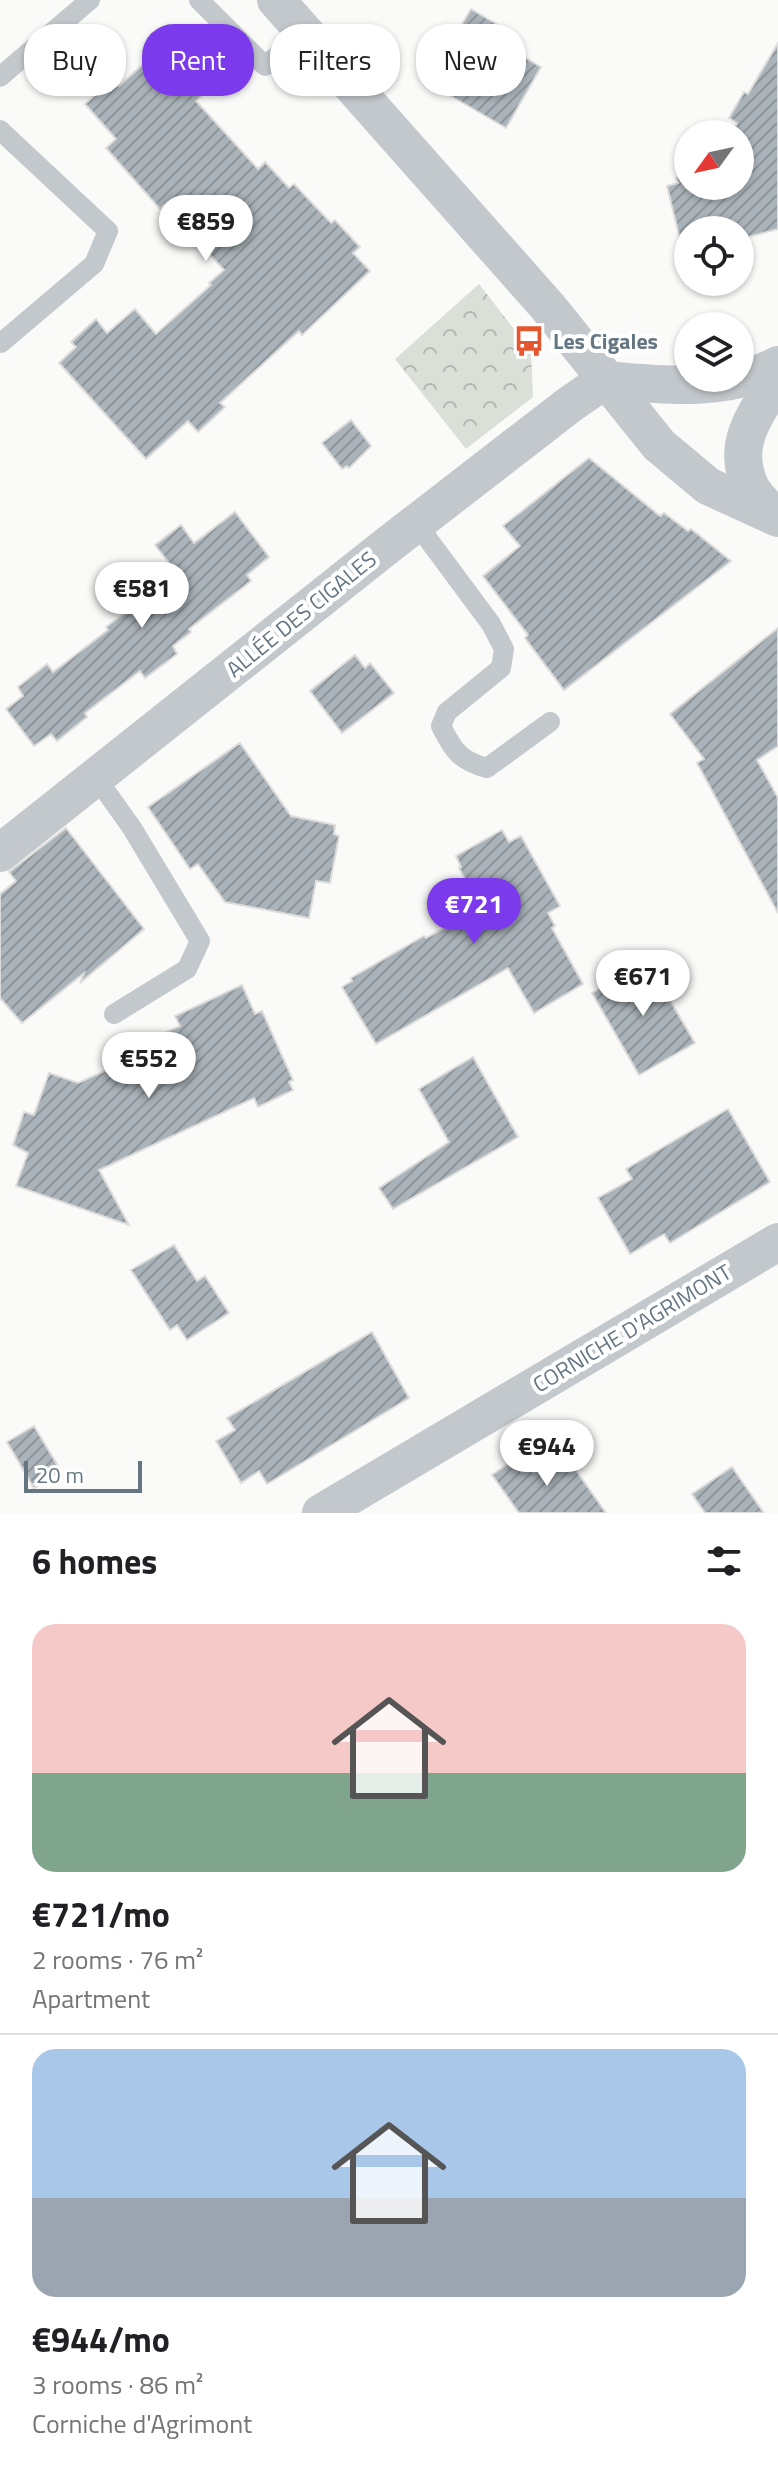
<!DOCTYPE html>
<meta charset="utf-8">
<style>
:root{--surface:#fff;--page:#f2f2f2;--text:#202124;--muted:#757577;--line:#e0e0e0;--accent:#7c3aed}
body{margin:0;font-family:"Titillium Web",sans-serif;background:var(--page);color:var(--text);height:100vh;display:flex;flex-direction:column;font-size:30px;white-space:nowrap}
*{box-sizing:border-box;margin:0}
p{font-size:26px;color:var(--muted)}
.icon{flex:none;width:44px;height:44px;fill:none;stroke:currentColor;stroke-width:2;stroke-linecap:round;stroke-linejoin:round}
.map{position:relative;height:1513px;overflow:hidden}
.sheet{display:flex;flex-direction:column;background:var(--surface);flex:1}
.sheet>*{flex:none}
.banner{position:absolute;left:24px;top:24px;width:730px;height:72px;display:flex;gap:16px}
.needle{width:52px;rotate:237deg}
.fabs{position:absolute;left:674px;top:120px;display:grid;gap:16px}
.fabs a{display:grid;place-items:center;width:80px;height:80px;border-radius:50%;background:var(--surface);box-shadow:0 2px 6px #0004;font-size:40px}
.scale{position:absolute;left:24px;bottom:20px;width:118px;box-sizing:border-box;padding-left:8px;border:4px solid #657683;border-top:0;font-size:22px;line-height:28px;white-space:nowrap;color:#657683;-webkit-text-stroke:6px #fff;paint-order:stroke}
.price{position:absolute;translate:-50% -68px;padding:0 18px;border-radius:28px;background:#fff;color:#222;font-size:26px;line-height:52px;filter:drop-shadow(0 2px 4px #0008)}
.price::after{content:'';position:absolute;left:50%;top:48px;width:24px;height:18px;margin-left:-12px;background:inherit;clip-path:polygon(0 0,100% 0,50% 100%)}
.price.on{background:var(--accent);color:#fff}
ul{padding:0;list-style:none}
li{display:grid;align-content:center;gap:16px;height:424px;padding:0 32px}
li+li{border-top:2px solid var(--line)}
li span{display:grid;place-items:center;height:248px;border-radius:24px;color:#555}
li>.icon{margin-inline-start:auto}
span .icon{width:144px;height:144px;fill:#fffc;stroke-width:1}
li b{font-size:34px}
h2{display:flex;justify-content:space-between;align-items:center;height:96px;padding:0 32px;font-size:34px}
.chip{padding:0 28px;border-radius:32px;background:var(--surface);box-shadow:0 2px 6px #0004;font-size:28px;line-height:72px}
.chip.on{background:var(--accent);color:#fff}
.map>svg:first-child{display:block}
</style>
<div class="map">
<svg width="778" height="1513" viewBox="0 0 778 1513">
<defs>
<pattern id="forest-crowns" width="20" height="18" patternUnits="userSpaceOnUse" patternTransform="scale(2)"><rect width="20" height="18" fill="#dadfd7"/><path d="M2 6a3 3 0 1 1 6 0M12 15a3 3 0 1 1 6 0" fill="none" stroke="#b4b9b4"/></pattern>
<pattern id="building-hatch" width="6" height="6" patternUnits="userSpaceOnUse" patternTransform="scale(2)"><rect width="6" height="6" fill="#aab3b9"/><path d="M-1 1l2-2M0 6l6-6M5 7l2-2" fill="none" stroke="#8e969c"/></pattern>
</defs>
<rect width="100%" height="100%" fill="#fafaf8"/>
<!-- forest -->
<path fill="url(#forest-crowns)" d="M479 284 531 351 533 397 466 449 395 359Z"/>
<!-- building -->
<g fill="url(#building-hatch)" stroke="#dcdcda" stroke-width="2">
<path d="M471 9 505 29 498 42 541 67 506 128 427 82Z"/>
<path d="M778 43V229L740 239V230H688V247L682 248 667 186 678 183 676 178 688 176V186H740V134H731L737 123 729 118 744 92 748 94Z"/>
<path d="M161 48 180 67 185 63 208 90 196 101 258 169 265 162 289 188 294 184 331 223 335 220 360 247 353 253 370 271 302 335 299 331 220 403 225 407 198 432 188 421 146 459 59 363 76 347 71 342 96 319 107 333 135 309 156 334 211 285 209 283 224 270 164 205 160 209 106 148 116 139 85 104 113 79 119 86Z"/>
<path d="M351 420 371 446 349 468 347 466 342 469 322 443Z"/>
<path d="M589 458 660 516 664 513 688 531 691 529 731 561 564 690 525 638 528 635 483 576 520 546 503 526Z"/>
<path d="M235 512 269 557 247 575 251 581 189 629 191 632 173 646 177 654 145 678 140 671 85 713 87 717 57 741 51 734 34 746 6 709 23 696 18 687 47 664 53 672 108 630 106 627 178 574 155 545 181 525 194 543Z"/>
<path d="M778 628V746L757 760 778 798V913L697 763 704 759 670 714Z"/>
<path d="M355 655 365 668 370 663 394 693 342 733 310 691Z"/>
<path d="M240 743 291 816 335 825 334 834 339 836 330 883 316 881 309 918 225 902 198 864 190 869 148 807Z"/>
<path d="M66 828 144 929 80 983 84 973 22 1023 0 998V894L16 881 9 872Z"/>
<path d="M502 830 509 842 521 836 560 906 548 913 555 926 552 928 583 984 534 1013 508 968 376 1044 342 987 352 981 351 978 424 936 426 938 481 908 459 868 461 867 456 856Z"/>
<path d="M647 961 695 1043 639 1075 592 993Z"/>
<path d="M242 985 255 1014 262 1011 293 1080 289 1082 293 1090 258 1107 254 1098 99 1170 129 1225 16 1186 28 1153 13 1145 24 1112 34 1115 49 1073 78 1083 143 1054 139 1045 180 1026 175 1016Z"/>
<path d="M473 1057 518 1137 393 1209 379 1188 449 1142 419 1089Z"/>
<path d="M728 1109 770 1182 670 1243 664 1234 630 1254 598 1198 632 1179 626 1169Z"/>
<path d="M174 1245 197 1281 205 1276 229 1313 187 1340 177 1325 170 1330 131 1270Z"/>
<path d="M372 1332 409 1398 267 1484 259 1471 241 1483 216 1441 235 1430 227 1418Z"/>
<path d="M34 1426 61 1471 34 1488 7 1442Z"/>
<path d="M563 1452 606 1513H519L492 1475 521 1455 533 1472Z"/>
<path d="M732 1467 764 1513H705L692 1494Z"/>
</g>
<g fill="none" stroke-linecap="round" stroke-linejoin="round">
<!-- lane -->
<g stroke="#c3c8cc" stroke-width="20">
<path d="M199 0 265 66 304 32"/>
<path d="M0 77 90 0"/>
<path d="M0 130 108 231 94 264 1 343"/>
<path d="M416 523 491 624 504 649 501 668 447 712 441 726C453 750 460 761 487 768L550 722"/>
<path d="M95 776 132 828 200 941 187 969 114 1014"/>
</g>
<!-- street -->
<g stroke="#c3c8cc" stroke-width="38">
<path d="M276 0 548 307 659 445 708 486 778 518"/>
<path d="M605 380C662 385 725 393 778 365"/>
<path d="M774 516C767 507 755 497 750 486 731 444 755 414 778 380"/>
<path d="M0 853 388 545 569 405 605 380"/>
<path d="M321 1513 778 1242"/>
</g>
</g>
<!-- icons -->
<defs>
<symbol id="bus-bare" viewBox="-9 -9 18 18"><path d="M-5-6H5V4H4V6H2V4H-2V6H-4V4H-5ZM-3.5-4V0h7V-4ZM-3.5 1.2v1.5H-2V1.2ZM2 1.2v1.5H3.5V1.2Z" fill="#e4572e" stroke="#fff" stroke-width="2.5" paint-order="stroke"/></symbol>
</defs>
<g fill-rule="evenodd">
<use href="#bus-bare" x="507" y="319" width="44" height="44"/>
</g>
<g text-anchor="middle" stroke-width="8" stroke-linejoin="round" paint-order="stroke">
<!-- poi labels -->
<g font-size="22" font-weight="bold" fill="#657683" stroke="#fff" text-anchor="start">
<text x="553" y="349">Les Cigales</text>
</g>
<!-- street labels -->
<g font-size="22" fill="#657683" stroke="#fff">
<text transform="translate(301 614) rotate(-39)" y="8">ALLÉE DES CIGALES</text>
<text transform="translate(632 1328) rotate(-31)" y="8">CORNICHE D'AGRIMONT</text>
</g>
</g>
</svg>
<div class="fabs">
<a><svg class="needle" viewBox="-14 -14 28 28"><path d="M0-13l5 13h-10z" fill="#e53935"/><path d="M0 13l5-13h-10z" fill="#757577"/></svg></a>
<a><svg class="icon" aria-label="locate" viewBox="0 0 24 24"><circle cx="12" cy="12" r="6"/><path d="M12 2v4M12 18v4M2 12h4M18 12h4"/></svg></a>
<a><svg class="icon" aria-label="layers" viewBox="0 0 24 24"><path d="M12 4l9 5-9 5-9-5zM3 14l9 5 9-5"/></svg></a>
</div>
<div class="scale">20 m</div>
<b class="price" style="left:206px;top:263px">€859</b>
<b class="price" style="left:142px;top:630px">€581</b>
<b class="price on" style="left:474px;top:946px">€721</b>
<b class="price" style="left:643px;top:1018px">€671</b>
<b class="price" style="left:149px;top:1100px">€552</b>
<b class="price" style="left:547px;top:1488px">€944</b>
<div class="banner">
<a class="chip">Buy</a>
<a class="chip on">Rent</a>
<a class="chip">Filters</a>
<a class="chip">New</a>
</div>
</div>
<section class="sheet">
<h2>6 homes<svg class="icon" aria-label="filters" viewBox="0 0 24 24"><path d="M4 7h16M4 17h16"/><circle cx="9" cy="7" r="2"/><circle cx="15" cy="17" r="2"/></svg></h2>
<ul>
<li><span style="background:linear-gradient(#f6c9c9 60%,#7fa58c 0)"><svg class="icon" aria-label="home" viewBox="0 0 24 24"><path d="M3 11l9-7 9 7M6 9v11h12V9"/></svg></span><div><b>€721/mo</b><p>2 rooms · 76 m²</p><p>Apartment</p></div></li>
<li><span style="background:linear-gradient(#a9c7e8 60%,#9aa5b1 0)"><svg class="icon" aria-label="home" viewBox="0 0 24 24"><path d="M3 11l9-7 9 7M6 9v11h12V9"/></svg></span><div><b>€944/mo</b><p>3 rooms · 86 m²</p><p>Corniche d'Agrimont</p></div></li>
</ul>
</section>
